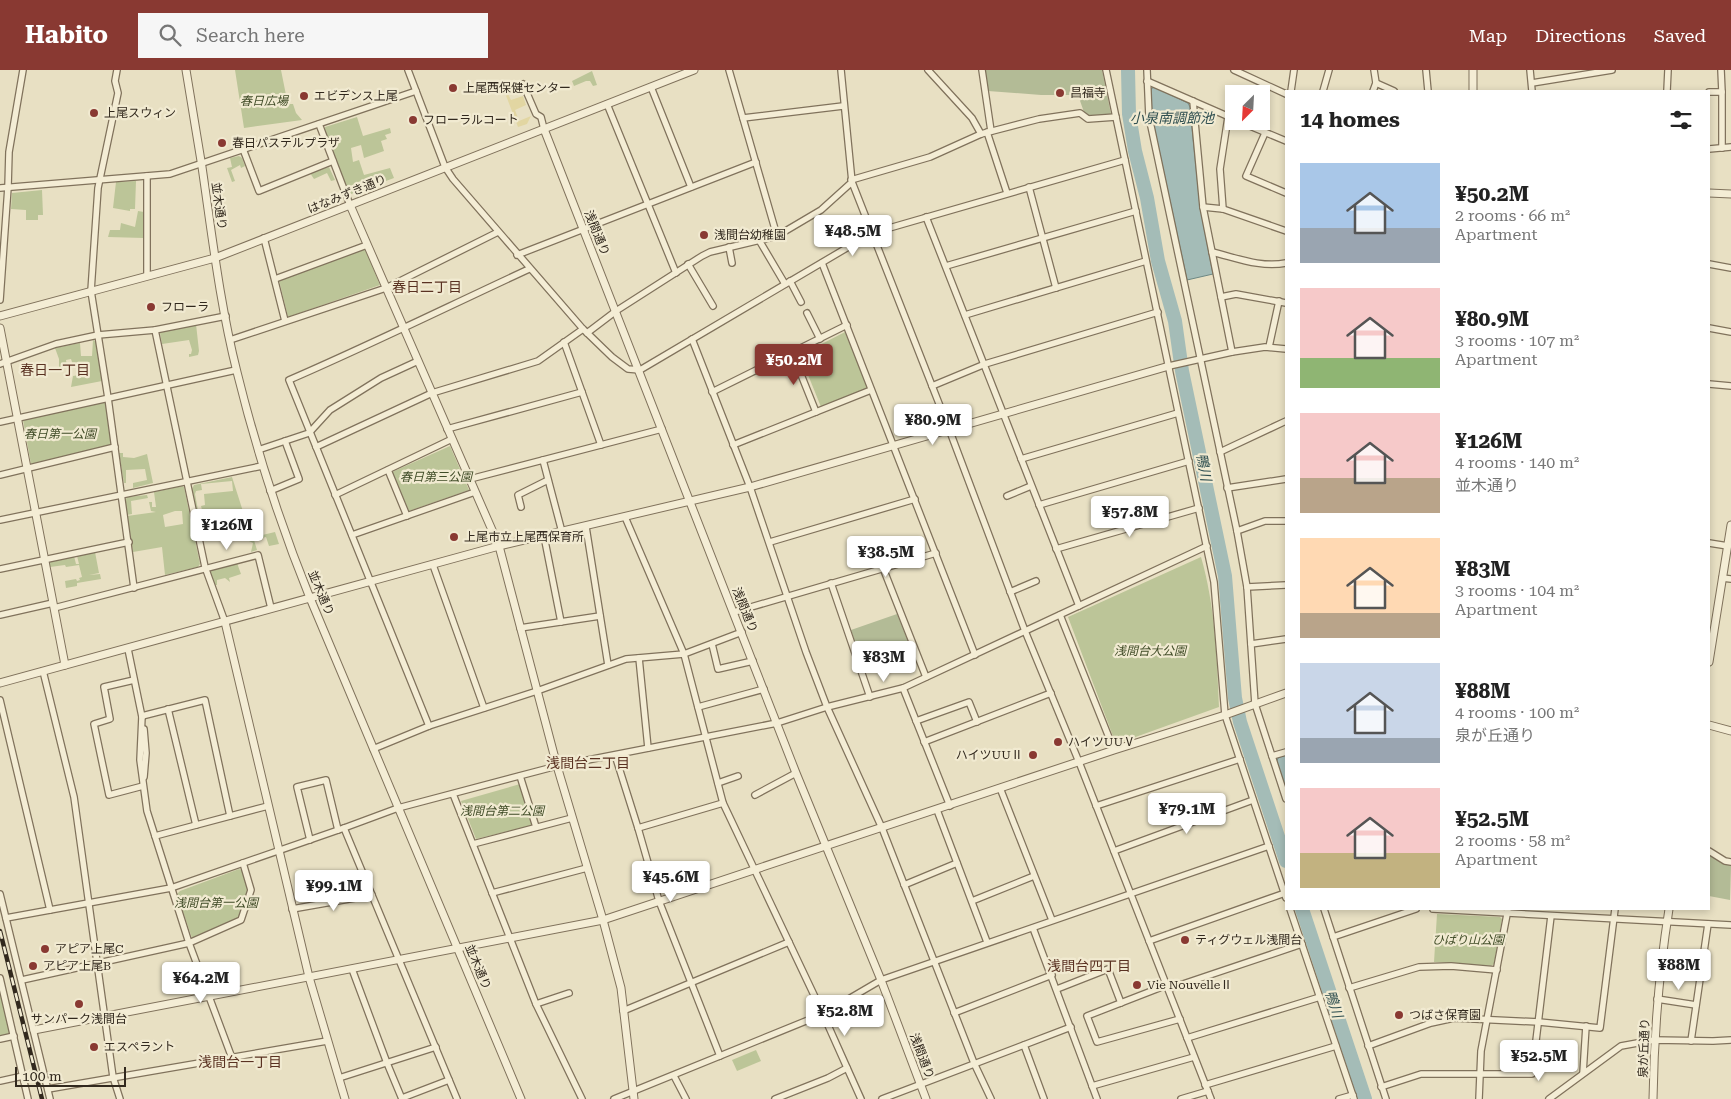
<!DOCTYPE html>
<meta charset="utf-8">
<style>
:root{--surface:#fff;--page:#f6f6f6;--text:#222;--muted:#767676;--accent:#893932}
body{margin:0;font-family:"Roboto Serif","Noto Sans JP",serif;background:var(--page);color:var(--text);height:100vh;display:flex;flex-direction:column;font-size:19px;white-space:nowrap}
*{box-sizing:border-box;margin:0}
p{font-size:16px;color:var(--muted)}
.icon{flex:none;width:28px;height:28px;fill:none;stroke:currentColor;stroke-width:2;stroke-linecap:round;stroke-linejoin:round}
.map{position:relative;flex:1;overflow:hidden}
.drawer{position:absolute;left:1285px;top:20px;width:425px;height:820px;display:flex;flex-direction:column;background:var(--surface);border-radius:0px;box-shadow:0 2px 8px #0003}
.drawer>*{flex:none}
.needle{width:32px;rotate:204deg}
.tools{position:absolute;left:1225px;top:15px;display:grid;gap:10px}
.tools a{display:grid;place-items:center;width:45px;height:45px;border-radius:0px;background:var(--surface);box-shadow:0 2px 8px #0003;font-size:25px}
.scale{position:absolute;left:15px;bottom:12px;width:111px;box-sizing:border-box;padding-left:5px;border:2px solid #32291e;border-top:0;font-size:14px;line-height:18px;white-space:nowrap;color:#32291e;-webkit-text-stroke:4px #f1ead1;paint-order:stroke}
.price{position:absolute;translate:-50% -42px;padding:0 11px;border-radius:5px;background:#fff;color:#222;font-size:16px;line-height:32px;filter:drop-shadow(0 1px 2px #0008)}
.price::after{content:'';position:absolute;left:50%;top:30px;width:15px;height:11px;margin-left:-8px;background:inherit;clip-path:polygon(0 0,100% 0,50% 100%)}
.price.active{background:var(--accent);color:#fff}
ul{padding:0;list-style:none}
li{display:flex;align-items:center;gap:15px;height:125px;padding:0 15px}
li span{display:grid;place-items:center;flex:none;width:140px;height:100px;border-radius:0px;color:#555}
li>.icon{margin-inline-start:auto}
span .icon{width:60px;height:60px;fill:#fffc;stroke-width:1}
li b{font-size:21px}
h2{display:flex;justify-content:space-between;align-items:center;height:60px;padding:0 15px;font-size:21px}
header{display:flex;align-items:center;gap:30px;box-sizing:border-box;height:70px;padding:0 25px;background:var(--accent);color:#fff}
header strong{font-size:24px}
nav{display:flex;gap:28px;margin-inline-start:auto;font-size:18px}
.search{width:350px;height:45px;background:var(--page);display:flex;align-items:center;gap:12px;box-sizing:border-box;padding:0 18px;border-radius:0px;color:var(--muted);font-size:19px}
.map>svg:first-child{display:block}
</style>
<header>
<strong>Habito</strong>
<div class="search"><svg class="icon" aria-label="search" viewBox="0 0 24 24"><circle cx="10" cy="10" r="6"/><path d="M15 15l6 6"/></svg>Search here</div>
<nav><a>Map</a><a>Directions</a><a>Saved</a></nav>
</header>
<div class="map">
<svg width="1731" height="1029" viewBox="0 0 1731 1029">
<rect width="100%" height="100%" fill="#e8e0c3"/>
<!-- green -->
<g fill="#bcc598" fill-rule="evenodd">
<path d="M235 0H281L286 25 290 34H293L296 43 302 50 244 58Z"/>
<path d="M592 1 597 15 593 16 590 11H586L574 16 572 11Z"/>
<path d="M357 47 363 66 390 58 391 63 385 65 387 69 381 71 384 81 364 88 361 75 351 78 353 92 359 90 364 105 390 98 394 108 351 124 345 114 325 60V57Z"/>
<path d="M239 86 242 88 245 96 241 98 240 95 231 100 235 111 232 112 227 98 232 97 230 88Z"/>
<path d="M329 97 335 110 331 111 327 103 314 109 310 103Z"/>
<path d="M136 111 135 139H130V141L113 138 116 112Z"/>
<path d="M42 120 43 145H38V150H26V140L11 139 12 123Z"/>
<path d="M138 141 144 142V168L108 167 110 160H120L121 153 135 157Z"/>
<path d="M365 179 380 215 288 247 279 210Z"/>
<path d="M196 254 199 281 198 285 189 287V284H191L192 280 189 270 162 274 160 263 162 260Z"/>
<path d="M845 262 868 319 821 337 800 285Z"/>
<path d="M93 270 96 272 102 311 71 317 73 306 85 304 84 297 79 298 78 294 73 295 71 289 66 290 67 296 59 297V289L55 278 80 273 81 286H92Z"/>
<path d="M105 331 112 375 31 394 23 350Z"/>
<path d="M450 376 469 420 409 441 392 402Z"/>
<path d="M119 383H123V387L134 388 147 384 153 413 133 418V413L147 410 145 399 126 400V413H124Z"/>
<path d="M232 407 247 454 253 452 254 457 249 460 203 471 192 419 194 415ZM232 411 233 421 204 424 205 435 201 436 202 440H198L195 424 196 421 202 420 201 414ZM210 441V443L229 442 231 461H212L211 456 202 457 200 442Z"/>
<path d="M182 416 184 417 200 494 198 497 165 505 162 477 133 482 127 446 156 442 151 441 149 432H152V437H156L154 422ZM175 441H182L183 454 165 457 163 445Z"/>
<path d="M147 425 148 428 131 431 132 444 127 445 125 431 127 427Z"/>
<path d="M275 462 279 474 269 476 266 467 254 470 257 480 251 482 253 473 249 471 250 468Z"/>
<path d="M95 482 99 503 89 505 100 504 101 509 77 513V516L66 518 65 511 76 509 77 511 80 510 79 508 82 507 79 495 66 497 65 495 50 497 49 494 51 491 74 486 76 494H79L77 486Z"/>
<path d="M1201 487C1215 535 1217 587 1219 637L1116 674 1068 547Z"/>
<path d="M237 493 241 504 229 508 230 512 225 508 217 510V515H215L210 502 212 500Z"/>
<path d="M520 714 533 755 476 769 461 731Z"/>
<path d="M239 799 244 801 249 820 239 850 192 868 177 824 180 821Z"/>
<path d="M1437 844 1500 847 1502 849 1494 894 1491 896 1434 892Z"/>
<path d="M0 921 10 961 8 964 0 966Z"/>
<path d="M756 980 761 991 737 1001 732 990Z"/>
</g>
<!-- sand -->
<path fill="#e2d6a2" d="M507 22 511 30 523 26 526 35 515 40 519 51 531 46 527 54 518 57 505 23Z"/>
<!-- cemetery -->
<g fill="#b3bb96">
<path d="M985 0H1102L1111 44 1090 47 1085 45 1078 25H1041L988 21Z"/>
<path d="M897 544 910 576 873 588 871 584 864 586V589L861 590 851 560Z"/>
<path d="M1709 785 1731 796 1730 830 1709 826Z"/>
</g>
<!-- water -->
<g fill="#a4bcb7" stroke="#6d8884">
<path d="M1154 17 1188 33 1190 37 1200 137 1213 204 1187 210 1152 47 1151 19Z"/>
<path d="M1286 685V721L1276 693 1278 688Z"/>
</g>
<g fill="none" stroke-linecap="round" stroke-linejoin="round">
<!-- river -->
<g stroke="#a4bcb7" stroke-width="14">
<path d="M1128 0 1129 44 1135 81 1147 128 1158 191 1175 251 1182 301 1225 506 1235 628 1240 652 1286 791"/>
<path d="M1302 839 1365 1029"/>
</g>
<defs>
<g id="minor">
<path d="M117 0 115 11 118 23 98 118 91 221 108 328 134 518"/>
<path d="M408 0 445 97 453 109 583 259 612 287 628 299 640 300 872 163 1125 90"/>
<path d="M729 0 777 166"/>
<path d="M841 0 852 112 949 359 1025 561 1079 692 1211 1029"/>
<path d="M928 0 972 48 981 64"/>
<path d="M982 0 991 61"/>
<path d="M1106 0 1214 512 1225 645 1286 828"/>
<path d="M1147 0 1149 47 1237 461 1247 517 1255 634 1286 729"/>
<path d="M1234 0 1286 24"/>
<path d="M1426 0 1428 21"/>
<path d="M1530 0 1532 21"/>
<path d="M1721 0 1722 22"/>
<path d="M1147 11 1234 49"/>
<path d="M1376 13 1394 21"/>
<path d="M1532 13 1612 0"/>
<path d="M523 14 536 44 541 47 544 59"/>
<path d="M651 17 691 117"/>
<path d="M1291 21 1294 0"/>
<path d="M1323 21 1329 0"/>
<path d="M1373 21 1376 13 1374 0"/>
<path d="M1667 21 1668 0"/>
<path d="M1709 22H1722V78"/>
<path d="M1193 31 1203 137 1232 282"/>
<path d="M607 34 676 203"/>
<path d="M743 48 843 36"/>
<path d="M1238 51 1286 71"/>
<path d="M319 54 350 135"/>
<path d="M987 62 1007 123"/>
<path d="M1265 63 1246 106 1286 123"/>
<path d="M243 79 259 121 333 91"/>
<path d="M1709 79 1731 77"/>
<path d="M851 110 930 87 981 64 1039 49 1080 43 1088 49 1116 47"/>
<path d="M1029 117 1056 218"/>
<path d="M0 118 170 104 416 21"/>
<path d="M1203 137 1223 139 1286 161"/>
<path d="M1223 139 1220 99 1228 47"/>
<path d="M926 147 1079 536"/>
<path d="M264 168 285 251"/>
<path d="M759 170 785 214"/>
<path d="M729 177 732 193"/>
<path d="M1212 182C1237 188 1261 198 1286 193"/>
<path d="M517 185 756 92"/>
<path d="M822 193 975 585"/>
<path d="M688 194 713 236"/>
<path d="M1709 194 1731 198"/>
<path d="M946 196 1136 141"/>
<path d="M147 206V106"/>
<path d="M275 209 367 175"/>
<path d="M790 211 801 232"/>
<path d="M1221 227 1236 224 1286 233"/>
<path d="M0 230 8 117 9 82 23 0"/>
<path d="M807 243 820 269"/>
<path d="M965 245 1146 191"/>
<path d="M1709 258 1731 262"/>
<path d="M155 260 205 497 225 552"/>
<path d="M587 263 616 241 702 186 710 182 777 166 821 140 852 112"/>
<path d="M692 269 750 417 806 582 827 637 882 758 974 993 991 1029"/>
<path d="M230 270 386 218 498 162"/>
<path d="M564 272 601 375"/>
<path d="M1269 277 1279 231"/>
<path d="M792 282 816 342"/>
<path d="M0 294 56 274 98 265 155 260 226 246"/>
<path d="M1169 296 1232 282 1265 277 1286 279"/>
<path d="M1709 314 1731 316"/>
<path d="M932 316 985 294 1158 242"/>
<path d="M712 322 847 255"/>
<path d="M0 352 236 300"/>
<path d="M447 359 582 322"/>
<path d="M733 375 871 320"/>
<path d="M316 377 432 323 538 291 583 259"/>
<path d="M258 380 309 363 330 340 381 308 418 291"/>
<path d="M1220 382 1286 351"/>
<path d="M1021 389 1178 343"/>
<path d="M543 390 562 462"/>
<path d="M388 400 407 446"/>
<path d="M0 405 115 377"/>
<path d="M470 409 662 359"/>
<path d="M1227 418 1286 409"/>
<path d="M270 421 299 409 285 371"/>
<path d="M335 425 452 369"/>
<path d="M1007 426 1031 416"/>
<path d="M1039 435 1189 391"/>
<path d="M521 437 518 425 548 410"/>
<path d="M625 447 684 584 723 733 823 944 861 1029"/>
<path d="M0 450 262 396"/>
<path d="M586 457 608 595"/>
<path d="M1237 461 1265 451H1286"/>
<path d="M352 465 475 422"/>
<path d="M544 466 561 552"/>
<path d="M770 472 915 429"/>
<path d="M1709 473 1728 476"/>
<path d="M1056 479 1199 438"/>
<path d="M433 495 484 638"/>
<path d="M883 498 926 607"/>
<path d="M0 499 129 472"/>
<path d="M1722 508 1731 509"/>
<path d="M831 513 870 627"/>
<path d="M1247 517 1286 515"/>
<path d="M1010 522 1036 511"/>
<path d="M54 538 258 485 271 538"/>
<path d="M734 542 936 483"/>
<path d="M0 545 53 533"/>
<path d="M1060 545 1114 680"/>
<path d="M520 558 600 546"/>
<path d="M712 574 718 599 753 591"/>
<path d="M1251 574 1286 569"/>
<path d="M128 579 142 647"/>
<path d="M639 588 648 678"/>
<path d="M43 601 74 727 113 1007 120 1029"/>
<path d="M134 610 104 617 110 649 94 654 109 725 143 716"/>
<path d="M903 618 950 736"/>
<path d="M0 630 50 840"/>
<path d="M698 637 764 619"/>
<path d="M168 639 196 755"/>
<path d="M142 646 140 690 147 741 189 873 232 988"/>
<path d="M142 646 205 630 230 746"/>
<path d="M916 651 969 632 977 652"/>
<path d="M429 656 289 310C370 275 449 236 529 199"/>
<path d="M144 659 146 683 144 707"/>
<path d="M924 672 1051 623"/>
<path d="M373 679 429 656 537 621 626 589 684 584 742 562"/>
<path d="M615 685 638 758 659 831 720 986"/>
<path d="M1272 686 1286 682"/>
<path d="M520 706 536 757"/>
<path d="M718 713 738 706"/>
<path d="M1000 718 1052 850"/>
<path d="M453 724 536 934 582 1029"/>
<path d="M755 725 796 703"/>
<path d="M1096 736 1240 689"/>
<path d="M937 740 987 872"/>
<path d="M344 758 457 1029"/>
<path d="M638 758 723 733"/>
<path d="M155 766 268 736"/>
<path d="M310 770 297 717 326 710 338 760"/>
<path d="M473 774 572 748"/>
<path d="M1114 781 1253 730"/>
<path d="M1709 781 1725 791 1731 792"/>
<path d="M904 815 957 793"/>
<path d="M492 823 587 798"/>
<path d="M0 824 50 1029"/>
<path d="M972 831 1034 806"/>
<path d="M292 839 372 825"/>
<path d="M1290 839 1354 1029"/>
<path d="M1324 839 1386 1029"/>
<path d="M1433 839 1731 855"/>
<path d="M6 848 171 818 344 758 398 738 557 696 777 653 827 637 903 618 1207 476"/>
<path d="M1033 858 1097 1029"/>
<path d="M1333 867 1416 839"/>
<path d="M1149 871 1285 823"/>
<path d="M352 899 387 993 402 1029"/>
<path d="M0 908 28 1029"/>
<path d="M22 910 189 873 241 850 251 820 243 793"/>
<path d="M1167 915 1087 946 1097 972 1180 949"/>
<path d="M1349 918 1419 897 1451 896 1497 900"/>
<path d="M1057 919 1108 899 1121 933"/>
<path d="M1168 919 1302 874"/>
<path d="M1657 929 1696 935"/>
<path d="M536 934 569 923"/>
<path d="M623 941 789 872"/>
<path d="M954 943 1052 905"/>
<path d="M1187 968 1320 927"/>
<path d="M0 969 14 966"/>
<path d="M1691 971 1708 854"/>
<path d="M1024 975 1044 1029"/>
<path d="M1368 976 1431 953 1454 948 1539 952 1600 958 1615 839"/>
<path d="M1583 1003 1586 956"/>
<path d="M674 1006 686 1029"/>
<path d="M339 1008 436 977"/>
<path d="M0 1011 23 1006"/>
<path d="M1205 1015 1336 976"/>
<path d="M1092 1016 1194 987"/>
<path d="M1381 1017 1421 1004H1532L1551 846"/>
<path d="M48 1019 327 971"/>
<path d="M402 1028 449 1010"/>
<path d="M614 1029 823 944 881 910 1269 776"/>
<path d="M775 1029 828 1008 847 998"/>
<path d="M882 1029 1071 957"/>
<path d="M1181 1029 1208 1021"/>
<path d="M1339 1029 1353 1025"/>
<path d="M1479 1029 1481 981 1508 839"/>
<path d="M1549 1029 1621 976 1654 970 1713 971 1731 970"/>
</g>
<g id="tertiary">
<path d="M186 0C191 32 197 65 202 97 212 165 220 235 237 302 256 379 280 454 310 528L521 1029"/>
<path d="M1473 0V21"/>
<path d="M544 59 796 703 881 910 926 1029"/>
<path d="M1709 123 1731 124"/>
<path d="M350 135 499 476 557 696 603 850 621 918 634 1029"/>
<path d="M0 246 215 188 694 0"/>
<path d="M0 258 65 595"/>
<path d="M225 552 309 907 345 1029"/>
<path d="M1709 592 1731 455"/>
<path d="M0 613 499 476 750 417 1169 296"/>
<path d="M1709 655 1731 661"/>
<path d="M34 960 603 850 1114 680 1225 645 1286 623"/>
<path d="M1653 1029C1654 965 1659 902 1669 839"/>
</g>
</defs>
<!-- minor casing -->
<use href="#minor" stroke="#80725c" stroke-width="8"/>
<!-- tertiary casing -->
<use href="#tertiary" stroke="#80725c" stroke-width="9"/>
<!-- minor -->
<use href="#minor" stroke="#f4edd5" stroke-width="5.5"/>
<!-- tertiary -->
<use href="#tertiary" stroke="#f4edd5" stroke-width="7"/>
<defs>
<path id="rail" d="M0 861 42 1029"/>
</defs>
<!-- rail casing -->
<use href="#rail" stroke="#32291e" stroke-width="4.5"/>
<!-- rail -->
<use href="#rail" stroke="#f1ead1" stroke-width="2.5" stroke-dasharray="8" stroke-linecap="butt"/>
</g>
<!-- markers -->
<g fill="#893932" stroke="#f1ead1" stroke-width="2">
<circle cx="453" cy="18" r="5"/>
<circle cx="1060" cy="23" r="5"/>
<circle cx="304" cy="26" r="5"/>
<circle cx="94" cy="43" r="5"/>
<circle cx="413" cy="50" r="5"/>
<circle cx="222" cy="73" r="5"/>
<circle cx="704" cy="165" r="5"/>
<circle cx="151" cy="237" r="5"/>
<circle cx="454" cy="467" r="5"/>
<circle cx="1058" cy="672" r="5"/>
<circle cx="1033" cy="685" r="5"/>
<circle cx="1185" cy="870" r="5"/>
<circle cx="45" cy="879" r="5"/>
<circle cx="33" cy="896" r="5"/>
<circle cx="1137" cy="915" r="5"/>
<circle cx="79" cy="934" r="5"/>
<circle cx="1399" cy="945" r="5"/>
<circle cx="94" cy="977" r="5"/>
</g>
<g text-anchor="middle" stroke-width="4.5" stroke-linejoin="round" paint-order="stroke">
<!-- poi labels -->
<g font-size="12" fill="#32291e" stroke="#f1ead1" text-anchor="start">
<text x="463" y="22">上尾西保健センター</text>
<text x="1070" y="27">昌福寺</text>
<text x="314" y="30">エビデンス上尾</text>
<text x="104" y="47">上尾スウィン</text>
<text x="423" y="54">フローラルコート</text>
<text x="232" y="77">春日パステルプラザ</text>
<text x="714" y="169">浅間台幼稚園</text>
<text x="161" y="241">フローラ</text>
<text x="464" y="471">上尾市立上尾西保育所</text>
<text x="1068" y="676">ハイツUUⅤ</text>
<text x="1023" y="689" text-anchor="end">ハイツUUⅡ</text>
<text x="1195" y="874">ティグウェル浅間台</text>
<text x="55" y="883">アピア上尾C</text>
<text x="43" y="900">アピア上尾B</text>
<text x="1147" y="919">Vie NouvelleⅡ</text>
<text x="1409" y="949">つばさ保育園</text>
<text x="79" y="953" text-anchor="middle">サンパーク浅間台</text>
<text x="104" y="981">エスペラント</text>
</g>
<!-- park labels -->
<g font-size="12" font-style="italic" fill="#404c27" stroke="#f1ead1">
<text x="264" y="35">春日広場</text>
<text x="60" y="368">春日第一公園</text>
<text x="436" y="411">春日第三公園</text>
<text x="1150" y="585">浅間台大公園</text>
<text x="502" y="745">浅間台第二公園</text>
<text x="216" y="837">浅間台第一公園</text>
<text x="1468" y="874">ひばり山公園</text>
</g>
<!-- street labels -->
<g font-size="12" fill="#32291e" stroke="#f1ead1">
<text transform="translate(347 124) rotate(-22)" y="4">はなみずき通り</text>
<text transform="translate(219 136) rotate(82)" y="4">並木通り</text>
<text transform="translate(597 163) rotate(68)" y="4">浅間通り</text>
<text transform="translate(321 523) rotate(67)" y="4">並木通り</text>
<text transform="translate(745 540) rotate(68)" y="4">浅間通り</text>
<text transform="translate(478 897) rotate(67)" y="4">並木通り</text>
<text transform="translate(1644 978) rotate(-88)" y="4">泉が丘通り</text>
<text transform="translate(922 986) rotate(69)" y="4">浅間通り</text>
</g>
<!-- water labels -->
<g font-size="14" font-style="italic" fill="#2f4f50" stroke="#f1ead1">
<text x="1172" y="53">小泉南調節池</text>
<text transform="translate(1204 397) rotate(79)" y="5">鴨川</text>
<text transform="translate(1334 934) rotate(72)" y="5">鴨川</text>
</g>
<!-- neighbourhood labels -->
<g font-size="14" fill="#5a3222" stroke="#f1ead1">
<text x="427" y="222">春日二丁目</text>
<text x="55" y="305">春日一丁目</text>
<text x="588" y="698">浅間台二丁目</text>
<text x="1089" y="901">浅間台四丁目</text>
<text x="240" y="997">浅間台一丁目</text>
</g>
</g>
</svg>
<div class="tools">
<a><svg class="needle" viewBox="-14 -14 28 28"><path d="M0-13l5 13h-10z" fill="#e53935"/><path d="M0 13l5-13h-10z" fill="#767676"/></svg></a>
</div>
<div class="scale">100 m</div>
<b class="price" style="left:853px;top:187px">¥48.5M</b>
<b class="price active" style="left:794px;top:316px">¥50.2M</b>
<b class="price" style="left:933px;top:376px">¥80.9M</b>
<b class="price" style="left:1130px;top:468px">¥57.8M</b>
<b class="price" style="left:227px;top:481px">¥126M</b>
<b class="price" style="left:886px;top:508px">¥38.5M</b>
<b class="price" style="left:884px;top:613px">¥83M</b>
<b class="price" style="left:1187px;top:765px">¥79.1M</b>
<b class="price" style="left:671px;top:833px">¥45.6M</b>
<b class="price" style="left:334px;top:842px">¥99.1M</b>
<b class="price" style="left:1679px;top:921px">¥88M</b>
<b class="price" style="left:201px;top:934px">¥64.2M</b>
<b class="price" style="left:845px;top:967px">¥52.8M</b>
<b class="price" style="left:1539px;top:1012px">¥52.5M</b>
<section class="drawer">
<h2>14 homes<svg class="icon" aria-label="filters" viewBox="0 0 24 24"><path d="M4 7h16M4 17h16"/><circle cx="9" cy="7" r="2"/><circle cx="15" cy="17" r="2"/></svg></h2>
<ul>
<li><span style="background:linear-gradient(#a9c7e8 65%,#9aa5b1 0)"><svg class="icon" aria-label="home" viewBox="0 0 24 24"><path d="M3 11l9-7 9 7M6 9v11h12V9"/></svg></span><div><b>¥50.2M</b><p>2 rooms · 66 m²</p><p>Apartment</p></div></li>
<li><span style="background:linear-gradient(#f6c9c9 70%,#8fb573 0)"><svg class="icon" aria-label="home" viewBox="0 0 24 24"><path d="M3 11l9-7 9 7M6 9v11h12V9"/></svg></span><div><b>¥80.9M</b><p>3 rooms · 107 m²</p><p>Apartment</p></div></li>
<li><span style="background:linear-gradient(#f6c9c9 65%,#b9a48a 0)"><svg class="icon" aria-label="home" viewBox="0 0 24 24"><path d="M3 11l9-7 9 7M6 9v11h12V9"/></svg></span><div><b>¥126M</b><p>4 rooms · 140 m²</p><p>並木通り</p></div></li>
<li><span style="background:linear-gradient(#ffd9b3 75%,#b9a48a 0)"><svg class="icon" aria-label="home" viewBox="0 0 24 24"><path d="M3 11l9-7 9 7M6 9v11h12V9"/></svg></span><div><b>¥83M</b><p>3 rooms · 104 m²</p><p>Apartment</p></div></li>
<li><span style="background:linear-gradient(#c9d6e8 75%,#9aa5b1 0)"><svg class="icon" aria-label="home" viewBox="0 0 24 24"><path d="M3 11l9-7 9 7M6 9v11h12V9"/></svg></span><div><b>¥88M</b><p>4 rooms · 100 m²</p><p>泉が丘通り</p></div></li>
<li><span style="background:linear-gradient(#f6c9c9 65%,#c2b280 0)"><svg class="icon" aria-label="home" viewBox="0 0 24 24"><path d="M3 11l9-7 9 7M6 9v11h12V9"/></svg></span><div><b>¥52.5M</b><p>2 rooms · 58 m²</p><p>Apartment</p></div></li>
</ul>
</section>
</div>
